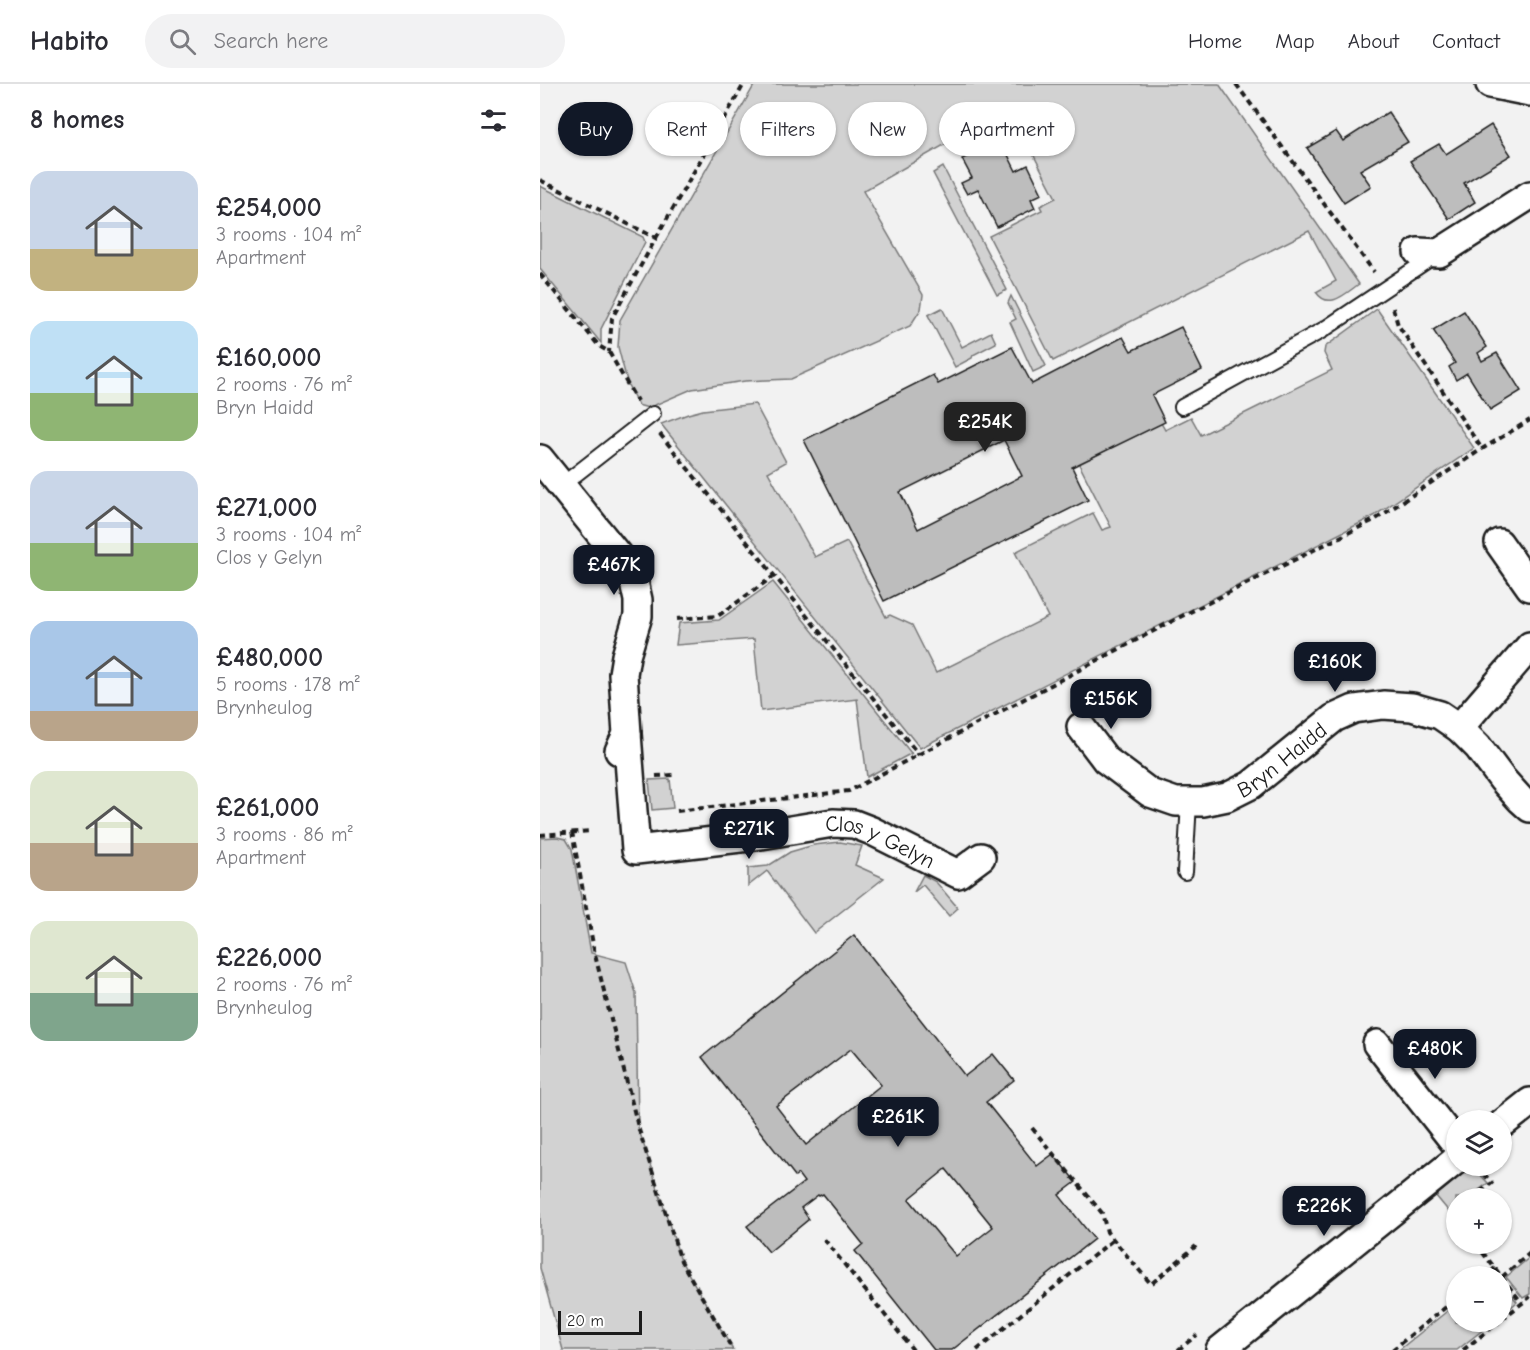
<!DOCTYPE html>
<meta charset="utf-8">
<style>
:root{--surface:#fff;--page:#f2f2f3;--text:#2b2b33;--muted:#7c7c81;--line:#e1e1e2;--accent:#111827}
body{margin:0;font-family:"Comic Neue",sans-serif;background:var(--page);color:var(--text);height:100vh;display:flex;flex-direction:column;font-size:22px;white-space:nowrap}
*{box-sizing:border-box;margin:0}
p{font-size:20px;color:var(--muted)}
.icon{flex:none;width:33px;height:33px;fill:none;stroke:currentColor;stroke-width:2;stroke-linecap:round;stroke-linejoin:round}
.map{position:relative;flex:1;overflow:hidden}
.sheet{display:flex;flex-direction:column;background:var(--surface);width:540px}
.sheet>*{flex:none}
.hud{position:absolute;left:18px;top:18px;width:570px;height:54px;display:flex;gap:12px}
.tools{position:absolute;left:906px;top:1026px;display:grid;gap:12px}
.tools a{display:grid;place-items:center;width:66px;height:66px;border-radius:50%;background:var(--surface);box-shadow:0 2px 4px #0004;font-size:30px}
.scale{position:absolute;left:18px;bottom:15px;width:84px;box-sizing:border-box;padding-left:6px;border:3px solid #1c1c1c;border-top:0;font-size:16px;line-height:21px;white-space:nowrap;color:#1c1c1c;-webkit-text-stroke:4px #fff;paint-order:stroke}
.price{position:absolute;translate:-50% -51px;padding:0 14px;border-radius:12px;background:var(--accent);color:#fff;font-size:20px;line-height:39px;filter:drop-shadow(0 2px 3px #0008)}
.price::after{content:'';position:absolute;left:50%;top:36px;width:18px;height:14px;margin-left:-9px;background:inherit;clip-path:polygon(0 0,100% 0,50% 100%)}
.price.current{background:#222;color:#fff}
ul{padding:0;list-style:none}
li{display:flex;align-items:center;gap:18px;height:150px;padding:0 30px}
li span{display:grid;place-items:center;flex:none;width:168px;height:120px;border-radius:18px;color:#555}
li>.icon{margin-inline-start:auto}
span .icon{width:72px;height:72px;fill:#fffc;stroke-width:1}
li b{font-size:26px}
h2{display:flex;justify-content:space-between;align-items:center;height:72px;padding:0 30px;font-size:26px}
.pill{padding:0 21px;border-radius:27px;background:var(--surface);box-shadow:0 2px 4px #0004;font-size:21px;line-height:54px}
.pill.current{background:var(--accent);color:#fff}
header{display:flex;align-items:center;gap:36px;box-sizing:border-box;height:84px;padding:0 30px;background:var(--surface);border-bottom:2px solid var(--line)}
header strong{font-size:28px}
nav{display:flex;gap:33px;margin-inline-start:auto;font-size:21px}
.search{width:420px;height:54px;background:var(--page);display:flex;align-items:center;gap:15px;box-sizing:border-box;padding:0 21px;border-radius:33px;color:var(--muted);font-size:22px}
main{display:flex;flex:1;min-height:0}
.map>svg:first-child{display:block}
</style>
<header>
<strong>Habito</strong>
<div class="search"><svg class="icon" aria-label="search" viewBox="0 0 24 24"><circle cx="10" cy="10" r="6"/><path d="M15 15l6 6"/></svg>Search here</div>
<nav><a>Home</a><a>Map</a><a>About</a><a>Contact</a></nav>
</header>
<main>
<section class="sheet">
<h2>8 homes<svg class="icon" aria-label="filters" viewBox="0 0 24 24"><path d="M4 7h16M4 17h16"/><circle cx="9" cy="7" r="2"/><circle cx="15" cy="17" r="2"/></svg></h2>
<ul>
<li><span style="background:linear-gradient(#c9d6e8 65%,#c2b280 0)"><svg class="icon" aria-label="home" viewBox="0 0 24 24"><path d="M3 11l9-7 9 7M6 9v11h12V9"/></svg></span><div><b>£254,000</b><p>3 rooms · 104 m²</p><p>Apartment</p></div></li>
<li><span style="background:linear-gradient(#bfe0f5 60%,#8fb573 0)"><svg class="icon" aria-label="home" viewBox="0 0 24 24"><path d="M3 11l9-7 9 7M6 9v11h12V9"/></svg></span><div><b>£160,000</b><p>2 rooms · 76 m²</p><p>Bryn Haidd</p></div></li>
<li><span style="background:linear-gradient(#c9d6e8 60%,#8fb573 0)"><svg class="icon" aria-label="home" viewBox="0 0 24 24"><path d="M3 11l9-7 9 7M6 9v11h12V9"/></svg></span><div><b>£271,000</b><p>3 rooms · 104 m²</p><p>Clos y Gelyn</p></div></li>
<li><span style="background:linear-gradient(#a9c7e8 75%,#b9a48a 0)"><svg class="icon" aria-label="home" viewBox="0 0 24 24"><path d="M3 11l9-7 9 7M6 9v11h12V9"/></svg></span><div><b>£480,000</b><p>5 rooms · 178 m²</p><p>Brynheulog</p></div></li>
<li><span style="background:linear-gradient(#dfe7d0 60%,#b9a48a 0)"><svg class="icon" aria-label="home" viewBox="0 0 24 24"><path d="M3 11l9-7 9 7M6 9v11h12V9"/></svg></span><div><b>£261,000</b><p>3 rooms · 86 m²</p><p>Apartment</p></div></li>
<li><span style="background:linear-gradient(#dfe7d0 60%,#7fa58c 0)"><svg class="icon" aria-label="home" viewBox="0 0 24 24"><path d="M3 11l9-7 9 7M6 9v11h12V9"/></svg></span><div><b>£226,000</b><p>2 rooms · 76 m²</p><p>Brynheulog</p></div></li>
</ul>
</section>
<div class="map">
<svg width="990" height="1266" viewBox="0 0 990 1266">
<rect width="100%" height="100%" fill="#f2f2f2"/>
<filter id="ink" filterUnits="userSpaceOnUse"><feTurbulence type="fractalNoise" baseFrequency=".0167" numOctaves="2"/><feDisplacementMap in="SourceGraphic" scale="12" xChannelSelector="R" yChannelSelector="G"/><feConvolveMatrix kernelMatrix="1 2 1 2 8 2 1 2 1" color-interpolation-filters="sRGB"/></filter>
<g filter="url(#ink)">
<!-- green -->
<g fill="#d2d2d2" stroke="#777" stroke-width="1.5">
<path d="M215 0H679L819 200C806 209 789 227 776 208L796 197 769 147 513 277 449 152 502 126 500 122 516 114 469 24 323 107 383 211 381 225 370 242 251 295 205 297 152 305 108 324 98 321 88 301 78 263 80 236Z"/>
<path d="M403 83 467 206 457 211 393 89Z"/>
<path d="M0 102 103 153 105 158 61 245V259L0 185Z"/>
<path d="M471 212 506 282 493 288 470 238 476 235 468 219Z"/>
<path d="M402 224 422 263 451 248 456 259 433 271 432 274 415 283 388 231Z"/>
<path d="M837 225 934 364 834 432 380 664 121 340 148 330 163 326 215 320 246 378 228 388 275 473 307 458 346 533 350 531 372 541 396 589 508 533 475 468 553 429 562 446 571 443 539 380 621 339 625 346 651 333 661 351 792 286 784 269 785 263Z"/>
<path d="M233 498 371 669H372L327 693 317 615 221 627 214 555 136 561 139 539 179 536Z"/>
<path d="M130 695 133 724 112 726 109 696Z"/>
<path d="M17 753 26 755 32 765 51 869 86 878 96 909 98 1043 141 1177 193 1266H23L0 1184V754Z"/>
<path d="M300 758 322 762 315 781 344 794 274 849 227 787 208 802V784L228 782 250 768 274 761Z"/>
<path d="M383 791 396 798 418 824 409 832 383 801 374 808Z"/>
<path d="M932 1082 948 1099 928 1114H916V1124L910 1129 896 1112Z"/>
<path d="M990 1173V1210L983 1214 966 1193Z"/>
<path d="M962 1198 977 1218 962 1231Z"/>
<path d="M916 1220V1238H953L917 1266H859Z"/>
</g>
<!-- building -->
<g fill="#bdbdbd" stroke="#1c1c1c" stroke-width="1.5" fill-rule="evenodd">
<path d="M848 28 868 58 820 86 831 102 804 119 767 64 796 47 803 57Z"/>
<path d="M951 41 971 71 924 99 935 118 909 135 870 77 899 60 906 70Z"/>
<path d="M447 47 453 59 460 55 476 87 488 81 502 110 491 115 495 124 457 143 438 105 427 110 421 99 432 94 422 75 433 70 427 57Z"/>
<path d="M924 227 947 263 938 269 942 277 957 269 981 307 950 326 927 289 916 296 909 283 915 279 893 246Z"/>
<path d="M641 243 662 286 612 311 625 338 532 383 548 416 344 517 264 356 393 291 398 300 472 263 492 300 583 253 591 267ZM464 356 482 392 378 445 360 408Z"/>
<path d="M314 851 425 992 453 970 474 996 446 1018 497 1082 513 1070 536 1098 519 1111 554 1155 412 1266H394L315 1167 323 1160 283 1110 279 1112 278 1111 261 1124 269 1135 229 1168 207 1142 264 1098 258 1090 255 1092 162 973ZM311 965 341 1001 266 1061 236 1022ZM406 1085 453 1143 416 1172 369 1115Z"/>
</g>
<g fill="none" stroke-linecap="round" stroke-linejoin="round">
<defs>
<g id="service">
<path d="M642 323 783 246 894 172"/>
<path d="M22 401 113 330"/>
<path d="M645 788 649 718"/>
</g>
<g id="minor">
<path d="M950 0 990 8"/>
<path d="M878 168 899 169 990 111"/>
<path d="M0 375 88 484 94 498 98 516V532L86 572 83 590 87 650 79 667"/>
<path d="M959 459 990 503"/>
<path id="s1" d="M541 643 566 676 610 709 636 718H663L687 713 711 701 794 634 814 625 843 621 872 623 900 631 919 644 938 663 962 695 980 715 990 724"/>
<path d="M919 644 990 562"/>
<path id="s2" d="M87 650 96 766 209 753 293 739 314 740 332 747 418 790 441 773"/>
<path d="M837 960 916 1060"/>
<path d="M962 1040 990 1018"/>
<path d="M680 1266 916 1076"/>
</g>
</defs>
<!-- service casing -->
<use href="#service" stroke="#1c1c1c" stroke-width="18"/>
<!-- minor casing -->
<use href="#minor" stroke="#1c1c1c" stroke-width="32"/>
<!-- path -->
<g stroke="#1c1c1c" stroke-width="4" stroke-dasharray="6 4.5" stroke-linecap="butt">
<path d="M696 0 834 188"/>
<path d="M0 96 116 154 72 234 69 268"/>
<path d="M116 154 204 0"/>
<path d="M0 190 59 262 69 268 97 317"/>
<path d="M853 224 858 241 942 365"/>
<path d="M120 350 379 671"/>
<path d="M137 535 178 532 234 492"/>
<path d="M116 692 133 691"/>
<path d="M137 727 309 707 644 531 836 435 942 365 990 336"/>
<path d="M32 748 55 871 98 1043 141 1177 193 1266"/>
<path d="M0 751 50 747"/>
<path d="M492 1044 562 1129 567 1148 611 1200 656 1162"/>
<path d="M932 1114 952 1099 941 1087"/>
<path d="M916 1127 913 1130 916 1134"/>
<path d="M284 1155 373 1266"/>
<path d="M936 1160 982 1219"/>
<path d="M944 1192 955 1184"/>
<path d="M962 1193 990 1169"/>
<path d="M962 1235 990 1213"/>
<path d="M437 1266 574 1155"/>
<path d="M638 1266 657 1251"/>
<path d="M852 1266 916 1215"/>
<path d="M923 1266 959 1238"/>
</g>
<!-- service -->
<use href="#service" stroke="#fff" stroke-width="14"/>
<!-- minor -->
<use href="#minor" stroke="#fff" stroke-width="27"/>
</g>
</g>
<g text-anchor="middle" stroke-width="4.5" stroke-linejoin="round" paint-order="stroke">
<!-- street labels -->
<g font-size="22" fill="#1c1c1c" stroke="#fff">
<text dy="8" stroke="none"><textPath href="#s1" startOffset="242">Bryn Haidd</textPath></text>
<text dy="8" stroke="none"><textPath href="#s2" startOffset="366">Clos y Gelyn</textPath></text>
</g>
</g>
</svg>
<div class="tools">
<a><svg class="icon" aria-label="layers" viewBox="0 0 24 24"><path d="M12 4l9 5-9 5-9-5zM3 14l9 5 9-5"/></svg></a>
<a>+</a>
<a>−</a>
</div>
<div class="scale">20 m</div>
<b class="price current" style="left:445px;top:369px">£254K</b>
<b class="price" style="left:74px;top:512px">£467K</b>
<b class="price" style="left:795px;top:609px">£160K</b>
<b class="price" style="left:571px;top:646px">£156K</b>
<b class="price" style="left:209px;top:776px">£271K</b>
<b class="price" style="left:895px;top:996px">£480K</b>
<b class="price" style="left:358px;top:1064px">£261K</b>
<b class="price" style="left:784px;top:1153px">£226K</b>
<div class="hud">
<a class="pill current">Buy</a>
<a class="pill">Rent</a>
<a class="pill">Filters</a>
<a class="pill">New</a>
<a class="pill">Apartment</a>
</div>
</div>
</main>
